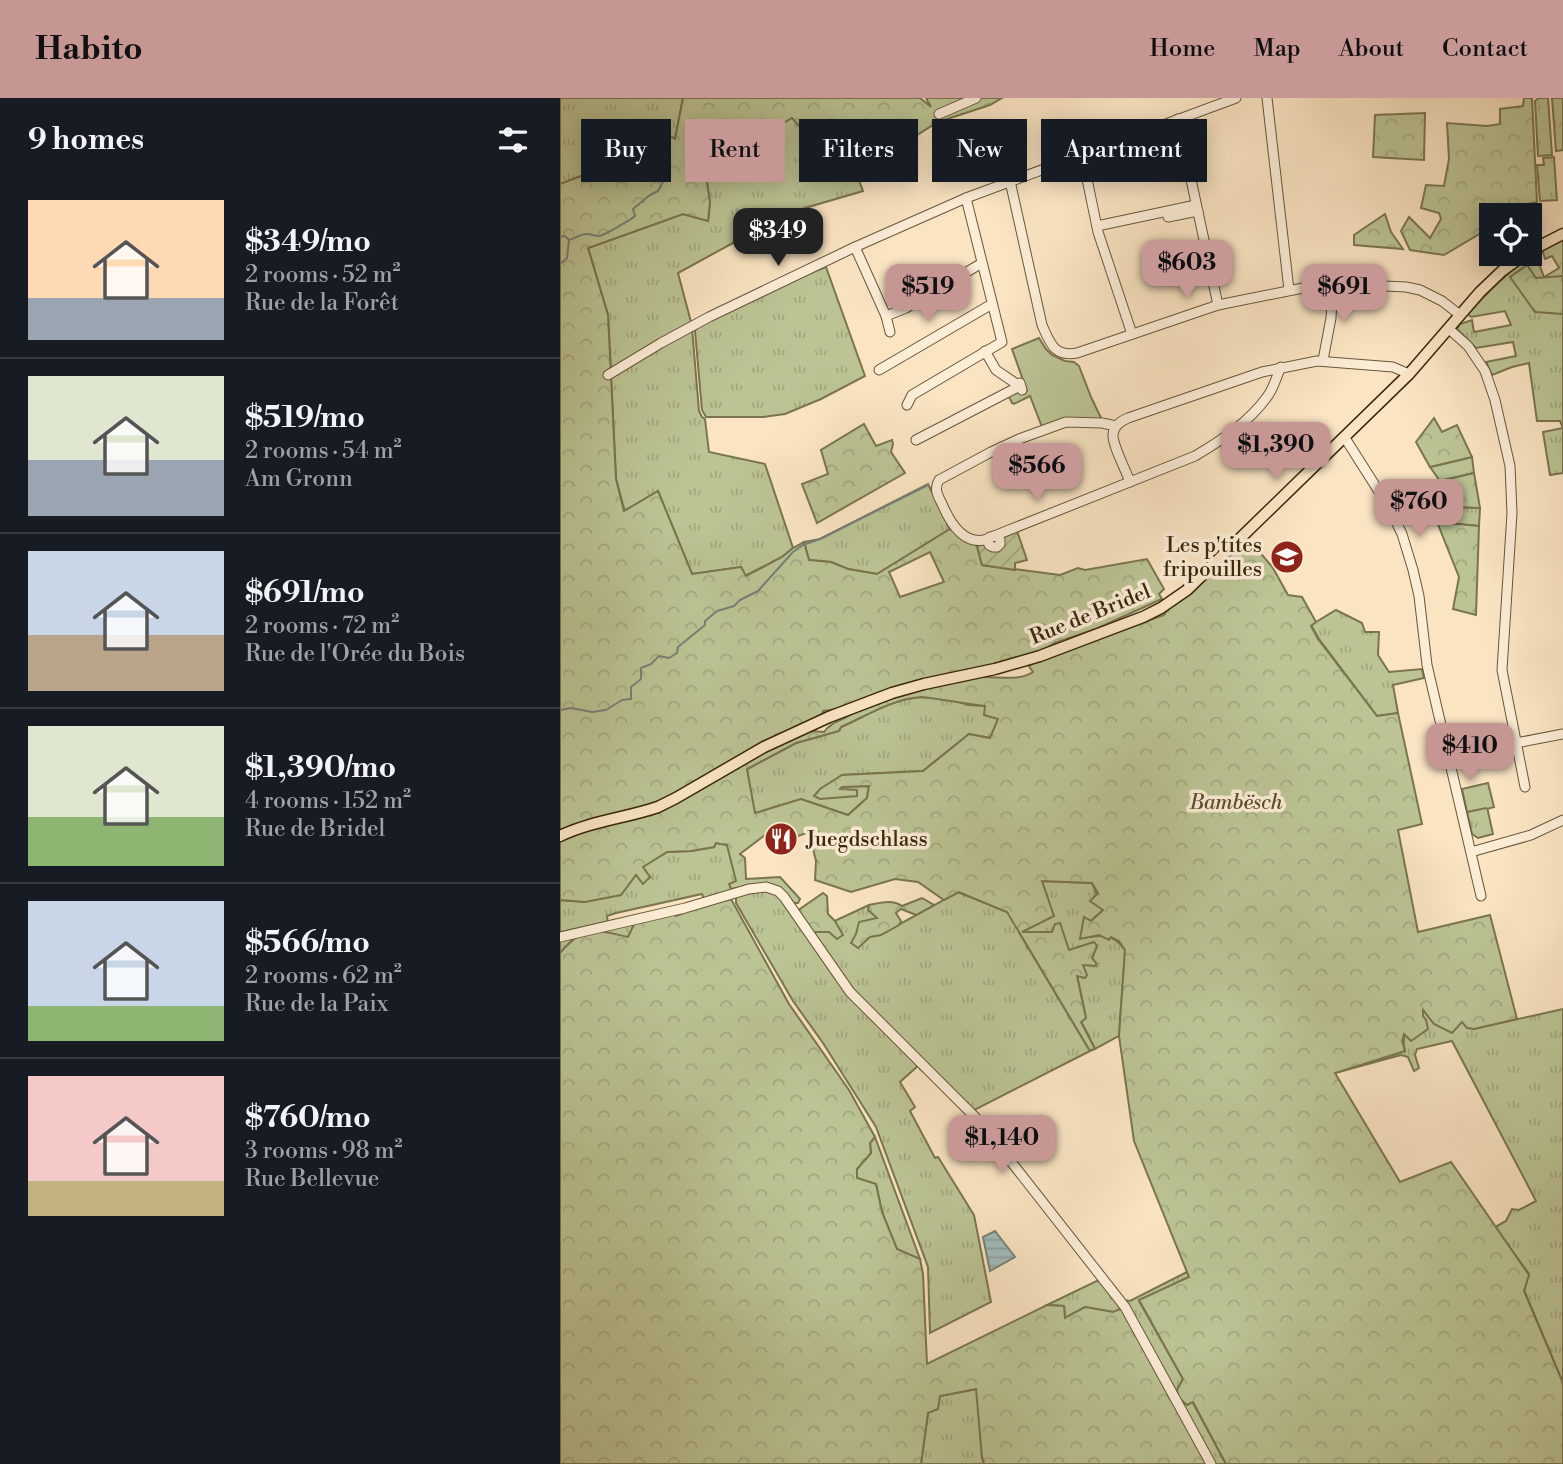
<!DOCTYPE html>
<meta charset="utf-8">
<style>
:root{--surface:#171b24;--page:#20242c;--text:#f1f3f6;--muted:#9ea1a6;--line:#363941;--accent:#c59692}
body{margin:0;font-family:"Libre Bodoni",serif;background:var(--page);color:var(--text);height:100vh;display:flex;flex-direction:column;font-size:26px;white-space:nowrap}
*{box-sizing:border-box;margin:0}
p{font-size:23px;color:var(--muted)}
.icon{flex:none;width:38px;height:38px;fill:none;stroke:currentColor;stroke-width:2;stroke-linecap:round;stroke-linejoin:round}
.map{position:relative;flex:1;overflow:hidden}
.drawer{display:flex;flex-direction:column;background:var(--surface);width:560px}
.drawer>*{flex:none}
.guide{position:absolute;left:21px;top:21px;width:665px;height:63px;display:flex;gap:14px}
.controls{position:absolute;left:919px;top:105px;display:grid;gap:14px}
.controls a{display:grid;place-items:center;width:63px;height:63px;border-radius:0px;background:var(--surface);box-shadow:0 4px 18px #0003;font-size:35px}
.price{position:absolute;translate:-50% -60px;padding:0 16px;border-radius:14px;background:var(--accent);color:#111;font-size:23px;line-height:46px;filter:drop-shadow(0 2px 4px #0008)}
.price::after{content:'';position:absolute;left:50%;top:42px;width:21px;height:16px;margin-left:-10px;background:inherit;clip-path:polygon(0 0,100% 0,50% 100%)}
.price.on{background:#222;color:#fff}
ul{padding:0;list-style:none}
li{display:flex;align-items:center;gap:21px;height:175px;padding:0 28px}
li+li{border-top:2px solid var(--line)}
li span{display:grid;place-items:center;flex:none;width:196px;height:140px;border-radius:0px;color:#555}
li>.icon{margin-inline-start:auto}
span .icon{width:84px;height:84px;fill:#fffc;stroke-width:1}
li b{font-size:30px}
h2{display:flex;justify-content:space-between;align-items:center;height:84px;padding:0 28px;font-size:30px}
.pill{padding:0 24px;border-radius:0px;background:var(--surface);box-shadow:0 4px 18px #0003;font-size:24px;line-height:63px}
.pill.on{background:var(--accent);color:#111}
header{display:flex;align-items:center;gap:42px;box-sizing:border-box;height:98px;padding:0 35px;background:var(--accent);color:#111}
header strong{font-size:33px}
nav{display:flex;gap:38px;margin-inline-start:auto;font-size:24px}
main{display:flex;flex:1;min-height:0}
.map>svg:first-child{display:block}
</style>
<header>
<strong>Habito</strong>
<nav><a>Home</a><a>Map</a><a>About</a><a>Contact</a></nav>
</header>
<main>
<section class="drawer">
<h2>9 homes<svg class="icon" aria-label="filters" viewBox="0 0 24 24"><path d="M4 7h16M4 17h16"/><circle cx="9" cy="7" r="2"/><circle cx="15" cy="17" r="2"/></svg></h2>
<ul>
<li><span style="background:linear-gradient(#ffd9b3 70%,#9aa5b1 0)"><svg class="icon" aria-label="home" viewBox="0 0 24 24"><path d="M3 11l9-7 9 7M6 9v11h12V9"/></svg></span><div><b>$349/mo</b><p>2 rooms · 52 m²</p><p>Rue de la Forêt</p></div></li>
<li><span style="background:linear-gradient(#dfe7d0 60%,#9aa5b1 0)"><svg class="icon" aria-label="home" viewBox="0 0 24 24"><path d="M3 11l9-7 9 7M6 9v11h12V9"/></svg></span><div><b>$519/mo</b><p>2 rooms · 54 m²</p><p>Am Gronn</p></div></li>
<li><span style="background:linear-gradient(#c9d6e8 60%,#b9a48a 0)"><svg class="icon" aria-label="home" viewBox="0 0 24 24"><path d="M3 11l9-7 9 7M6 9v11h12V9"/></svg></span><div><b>$691/mo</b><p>2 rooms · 72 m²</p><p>Rue de l'Orée du Bois</p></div></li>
<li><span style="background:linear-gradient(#dfe7d0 65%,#8fb573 0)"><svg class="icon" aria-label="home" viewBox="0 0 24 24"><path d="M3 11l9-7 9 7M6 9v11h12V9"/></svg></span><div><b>$1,390/mo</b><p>4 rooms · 152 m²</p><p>Rue de Bridel</p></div></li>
<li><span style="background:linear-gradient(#c9d6e8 75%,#8fb573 0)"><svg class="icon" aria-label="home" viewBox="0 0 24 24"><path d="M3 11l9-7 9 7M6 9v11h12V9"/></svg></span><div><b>$566/mo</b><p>2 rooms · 62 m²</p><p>Rue de la Paix</p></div></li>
<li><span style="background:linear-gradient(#f6c9c9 75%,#c2b280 0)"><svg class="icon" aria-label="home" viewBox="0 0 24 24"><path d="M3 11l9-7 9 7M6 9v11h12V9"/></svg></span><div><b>$760/mo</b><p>3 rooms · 98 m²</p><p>Rue Bellevue</p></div></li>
</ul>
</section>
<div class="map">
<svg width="1003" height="1366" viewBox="0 0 1003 1366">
<defs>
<pattern id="grass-tufts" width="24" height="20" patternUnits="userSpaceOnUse" patternTransform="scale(1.75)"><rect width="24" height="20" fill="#bcc494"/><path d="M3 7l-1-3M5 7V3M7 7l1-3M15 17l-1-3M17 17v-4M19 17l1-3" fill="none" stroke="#a2a87e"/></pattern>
<pattern id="forest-crowns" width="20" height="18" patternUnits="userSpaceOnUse" patternTransform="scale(1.75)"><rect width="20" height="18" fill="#bcc494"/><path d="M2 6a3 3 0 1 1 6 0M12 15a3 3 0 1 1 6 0" fill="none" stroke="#a2a87e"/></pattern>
<pattern id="garden-furrows" width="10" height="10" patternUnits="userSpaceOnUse" patternTransform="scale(1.75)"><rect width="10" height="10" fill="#bcc494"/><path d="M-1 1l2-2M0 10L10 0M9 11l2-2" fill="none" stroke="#a2a87e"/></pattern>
<pattern id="water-rules" width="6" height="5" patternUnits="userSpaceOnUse" patternTransform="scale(1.75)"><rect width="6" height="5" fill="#a2bcbd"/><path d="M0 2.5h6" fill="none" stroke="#8ca1a1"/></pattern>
</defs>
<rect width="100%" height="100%" fill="#fae4c2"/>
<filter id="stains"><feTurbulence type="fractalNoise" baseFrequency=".00286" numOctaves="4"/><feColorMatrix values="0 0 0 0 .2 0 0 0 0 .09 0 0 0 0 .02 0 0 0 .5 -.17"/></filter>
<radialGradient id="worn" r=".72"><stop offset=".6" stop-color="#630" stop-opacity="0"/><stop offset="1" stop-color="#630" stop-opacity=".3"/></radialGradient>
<!-- grass -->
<g fill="url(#grass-tufts)" stroke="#7a7550" stroke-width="2" fill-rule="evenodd">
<path d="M0 0H123L115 41 109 38 74 58 0 86Z"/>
<path d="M979 0H988L992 57 978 58 975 3Z"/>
<path d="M992 0H1003V52L996 53Z"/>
<path d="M233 19 266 58 261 77 280 67 296 75 303 93 245 110 195 133 118 175 131 224 51 273 48 217 28 150 123 116 148 123 150 104 144 71Z"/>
<path d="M994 59 997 102 980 103 977 67H984L983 60Z"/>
<path d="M1003 141V375L990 377 983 334 1003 330 1000 323H977L969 265 952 269 932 277 926 264 956 258 953 244 916 250 897 231 900 226 912 222 914 234 951 227 945 213 911 219 908 216C928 194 947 174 972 157L976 158 984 179 999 170 992 158 985 161 982 151Z"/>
<path d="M266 169 305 278 261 301 225 316 203 319H146L142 312 135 233 139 226 229 183Z"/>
<path d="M132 230 139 313 142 319 145 321 149 354 205 366 233 450 222 459 185 478 181 469 132 476 98 393 65 414 56 381 51 278Z"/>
<path d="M912 359 914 375 880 383 870 369Z"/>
<path d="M368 386 390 431 317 476 288 471 271 464 249 462 244 444 260 441Z"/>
<path d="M872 408 920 410 919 428 877 424Z"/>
<path d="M776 512 802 525 805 534H819L818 557 829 574 862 571 864 580 833 587 838 615 817 618 759 541 751 527Z"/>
<path d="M362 599 393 602 408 607 426 608 439 620 430 640 409 636 363 673 282 677 280 692 282 689 309 688 307 700 288 717 241 701 194 716 187 671 236 645 279 633 281 629C306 618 334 600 362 599Z"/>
<path d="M927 709 933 736 918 740 912 736 907 714Z"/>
<path d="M156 745 167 747 177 783 210 787 251 834 309 807 331 831 398 794 447 814 481 783 532 785 543 812 531 823 524 820 521 840C540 838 552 833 565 852L559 938 535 951 521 923 526 920 517 877 522 867 536 865 532 860 537 848 509 852 492 834 460 836 530 953 414 1012 564 1202 570 1203 627 1174 629 1179 579 1203 623 1281 617 1292 632 1303 666 1366H651L553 1214 525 1209 505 1220 504 1208 487 1207 539 1182 416 1025 415 1026 407 1016 391 1001 392 1000 366 974 365 975 360 971 361 969 359 967 340 984 355 1009 350 1013 375 1060 378 1059 414 1117 431 1204 370 1235 368 1169 316 1029 263 945 233 903 176 805V799L137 809 68 839H15L0 855V802L25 804 76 776 90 779 82 769 107 754 131 753 154 749ZM142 796 145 803 48 826 47 818 56 815Z"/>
<path d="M863 911 902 924 914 931 1003 911V1285L964 1192 969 1176 935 1129 946 1123 952 1111 959 1112 976 1103 892 943 857 951 855 957 859 970 854 973 848 959 841 957 775 975 845 953C840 934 850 930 863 918Z"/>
<path d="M315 1039 360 1161 337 1152 322 1114 316 1086 297 1080V1071L311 1055 310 1045Z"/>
<path d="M417 1291 422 1359 424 1366H361L368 1315 380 1298Z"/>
</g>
<!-- forest -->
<g fill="url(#forest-crowns)" stroke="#7a7550" stroke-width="2" fill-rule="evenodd">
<path d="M123 0H360L371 9 366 0H442L430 7 378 24 296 75 280 67 261 77 256 73 254 67 265 57 232 20 145 71 150 104 148 123 123 116 28 150 48 217 56 381 64 413 98 393 132 476 181 469 186 478 222 459 233 450 244 444 249 462 271 464 288 471 317 476 390 431 417 448 422 467 500 477 518 470 525 472 587 461 604 491 599 496 602 501 538 530 495 545 479 554 277 611 263 613 262 617 200 645 113 697 96 704 74 712 0 732V86L74 58 110 38 115 41ZM370 454 384 484 340 499 329 474Z"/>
<path d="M964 0H972L977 104 932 113 926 132 884 157 850 152 841 133 849 119 870 140 881 121 879 115 861 110 866 87 884 88 889 61 887 25 927 28 940 26V11L963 8Z"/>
<path d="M865 15 864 62 813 59 815 17Z"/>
<path d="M825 116 831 134 843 151 794 147V137Z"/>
<path d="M967 167 976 180 1003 178V216L975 214 950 179Z"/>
<path d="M874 320 882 334 897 327 912 359 870 369 856 344Z"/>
<path d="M304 326 316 348 332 342 333 346 331 354 345 375 257 425 242 386 268 376 261 352Z"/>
<path d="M914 375 920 410 872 408 863 387Z"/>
<path d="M877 424 919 428 916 517 893 511 899 479Z"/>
<path d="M687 439 713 470 728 497 742 499 756 524 751 528 758 541 817 618 838 615 862 726 838 732 858 834 930 817 957 921 914 931 907 930 902 924 892 935 874 926 863 912V918L866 922 868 931 851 943 844 936 842 943 845 953 775 975 840 1084 891 1064 969 1177 964 1193 1003 1285V1366H666L633 1304 627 1307 619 1300 617 1292 623 1281 579 1202 629 1179 574 1043 559 938 565 852 559 843 551 839 549 842 539 837 520 841 524 819 531 823 543 812 530 803 538 795 532 785 482 783 494 818 462 834H492L495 826 500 825 509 852 534 844 537 848 532 860 536 865V868L523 867 527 877 525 880 517 878 526 920 521 924 535 951 530 953 447 814 399 794 384 802 358 784 335 781 291 794 255 782 256 763 249 734 238 738 225 736V730L212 728 205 737 180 756 185 760 186 781 220 779 240 801 238 805H231L197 786 171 791 169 786 176 783 167 747 156 745 154 749 131 753 107 754 83 769 90 779 83 786 76 777 61 797 25 804 0 802V742L26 732 76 721 100 714 205 653 251 633 264 634C272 622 287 622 297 612 337 599 378 583 420 579 438 578 458 584 473 574L470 570 469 568 473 565 604 517 608 511ZM362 599C383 601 404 606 425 608L424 617 438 621 430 640 409 636 363 673 282 677 260 691 254 698 260 701 297 698V692L280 691 282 689 309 688 307 700 288 717 241 701 195 715 187 671 236 645 279 633 281 629C306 618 334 600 362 599Z"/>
<path d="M263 795 267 798 268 816 275 823 283 837 277 841 269 834H251L237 813Z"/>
<path d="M362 800 374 807 356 817 341 811 336 815 341 823 339 827 321 837 310 839 298 850 291 845 296 836 299 824 317 820 308 812 309 807C320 805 332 801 342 808Z"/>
<path d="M171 801 229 906 289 992 315 1039 310 1045 311 1055 297 1071V1080L316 1086 322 1114 337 1151 360 1161 363 1176 367 1266 487 1207 504 1208 505 1220 525 1209 553 1214 565 1209 651 1366H424L422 1359 416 1291 380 1298 378 1311 368 1315 361 1366H0V855C26 826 32 831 68 839L75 824 114 815 116 818 155 803Z"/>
</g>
<!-- park -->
<g fill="#bcc494" stroke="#7a7550" stroke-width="2">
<path d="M479 240 486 251 492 257 505 263 514 264 519 268 531 299 542 322 482 329 470 298 454 306 452 305 448 297 456 293 461 296 467 293 452 251Z"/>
<path d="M928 685 934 709 927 711 926 710 907 714 902 691Z"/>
</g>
<!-- garden -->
<path fill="url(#garden-furrows)" stroke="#7a7550" stroke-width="2" d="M457 433 467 462 455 465V472L422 467 417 448 424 445 442 449 444 445V439Z"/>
<!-- water -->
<path fill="url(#water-rules)" stroke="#788077" stroke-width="2" d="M435 1133 455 1159 430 1173 423 1139Z"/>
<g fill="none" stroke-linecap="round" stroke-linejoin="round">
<!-- stream -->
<g stroke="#788077" stroke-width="2">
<path d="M0 139 5 138 8 141"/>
<path d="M0 166 7 160 9 142C15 140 21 136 27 136 31 136 35 138 39 138 43 138 72 121 75 118L73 111 90 97 98 93 104 82"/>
<path d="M0 612 11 610 32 614 46 612 62 602 71 601V589L81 581V570L91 566 99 558 109 560 117 555 118 549 145 527V523L157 513 174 508 180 502 198 493 233 454 243 447 260 441 368 387"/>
</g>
<defs>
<g id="minor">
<path d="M707 0 729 192"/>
<path d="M379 16 416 0"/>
<path d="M618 21 658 207"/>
<path d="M522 57 538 134 572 236"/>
<path d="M450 83 482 227C490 245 494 259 517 255L658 207 758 187 780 186 846 189 860 192 882 203 900 217"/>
<path d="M608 119 638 113"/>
<path d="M537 128 636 107"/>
<path d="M295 149 326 218 330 234"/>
<path d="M326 218 346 210 422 165"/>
<path d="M889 231 908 248 925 273 935 302 950 368 952 415 942 572 965 689"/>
<path d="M425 253 436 272 458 287"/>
<path d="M763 262 771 220 773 186"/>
<path d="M319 272 432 206"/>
<path d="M48 277 101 245 149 219 295 149 406 100 676 0"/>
<path d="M347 307 352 297 442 244 406 100"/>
<path d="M556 328 542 325 506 324 459 341 431 354 379 382C373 392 379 399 383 408 390 424 403 446 424 442L635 358C662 342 688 325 707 299 714 290 716 279 721 269"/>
<path d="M785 340 830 411 842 436 853 472 859 498 867 567 921 798"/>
<path d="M356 342 456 290 460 285 462 292"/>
<path d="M570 384C566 372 552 347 553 336 554 327 561 323 568 320L702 274 757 263 833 269 849 276"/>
<path d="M430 439 428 443 429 447 433 449H437L440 446V442L438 439 434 438"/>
<path d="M956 645 1003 636"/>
<path d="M911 754 971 737 1003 722"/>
<path d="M0 839 125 810 189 791 206 789 218 793 224 799 290 894 420 1024 565 1209 651 1366"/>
</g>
<g id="major">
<path d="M970 153 1003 136"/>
<path d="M0 738C31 723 66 720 98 709L116 700 204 649 269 619 332 595 364 586 435 571 480 558 583 519 601 510 627 492 849 276 920 194 942 173 965 156"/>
</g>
</defs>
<!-- minor casing -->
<use href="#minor" stroke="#68563a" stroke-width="11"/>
<!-- major casing -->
<use href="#major" stroke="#38260d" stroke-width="13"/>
<!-- minor -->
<use href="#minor" stroke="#fcedd7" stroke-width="9"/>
<!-- major -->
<use href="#major" stroke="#fae4c2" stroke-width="10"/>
</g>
<!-- icons -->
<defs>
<symbol id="school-disc" viewBox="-11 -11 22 22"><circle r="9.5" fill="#8f2418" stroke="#fcedd7"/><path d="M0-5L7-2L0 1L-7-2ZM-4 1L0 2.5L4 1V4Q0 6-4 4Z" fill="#fff"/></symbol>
<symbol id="restaurant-disc" viewBox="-11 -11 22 22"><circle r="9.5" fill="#8f2418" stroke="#fcedd7"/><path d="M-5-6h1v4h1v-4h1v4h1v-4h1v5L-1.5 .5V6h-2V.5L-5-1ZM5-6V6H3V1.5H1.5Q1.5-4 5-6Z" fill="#fff"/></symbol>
</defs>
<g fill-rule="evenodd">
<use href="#school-disc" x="708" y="440" width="38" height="38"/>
<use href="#restaurant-disc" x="202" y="722" width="38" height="38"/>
</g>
<g text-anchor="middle" stroke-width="7" stroke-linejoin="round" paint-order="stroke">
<!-- poi labels -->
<g font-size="21" fill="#38260d" stroke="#fcedd7" text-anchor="end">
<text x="702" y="454">Les p'tites<tspan x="702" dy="24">fripouilles</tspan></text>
<text x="246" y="748" text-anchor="start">Juegdschlass</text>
</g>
<!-- street labels -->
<g font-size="21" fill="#38260d" stroke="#fcedd7">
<text transform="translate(530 516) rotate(-22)" y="7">Rue de Bridel</text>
</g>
<!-- park labels -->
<g font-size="21" font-style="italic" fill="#594e2f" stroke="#fcedd7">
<text x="676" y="711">Bambësch</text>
</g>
</g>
<rect width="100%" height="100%" filter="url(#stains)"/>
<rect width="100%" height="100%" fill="url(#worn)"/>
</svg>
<div class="controls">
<a><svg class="icon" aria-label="locate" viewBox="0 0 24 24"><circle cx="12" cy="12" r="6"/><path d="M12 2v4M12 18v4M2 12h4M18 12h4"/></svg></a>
</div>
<b class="price on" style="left:218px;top:170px">$349</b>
<b class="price" style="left:627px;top:202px">$603</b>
<b class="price" style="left:368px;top:226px">$519</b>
<b class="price" style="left:784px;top:226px">$691</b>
<b class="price" style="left:716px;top:384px">$1,390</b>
<b class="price" style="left:477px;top:405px">$566</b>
<b class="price" style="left:859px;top:441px">$760</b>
<b class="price" style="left:910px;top:685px">$410</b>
<b class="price" style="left:442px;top:1077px">$1,140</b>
<div class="guide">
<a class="pill">Buy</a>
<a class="pill on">Rent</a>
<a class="pill">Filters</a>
<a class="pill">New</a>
<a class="pill">Apartment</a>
</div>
</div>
</main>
